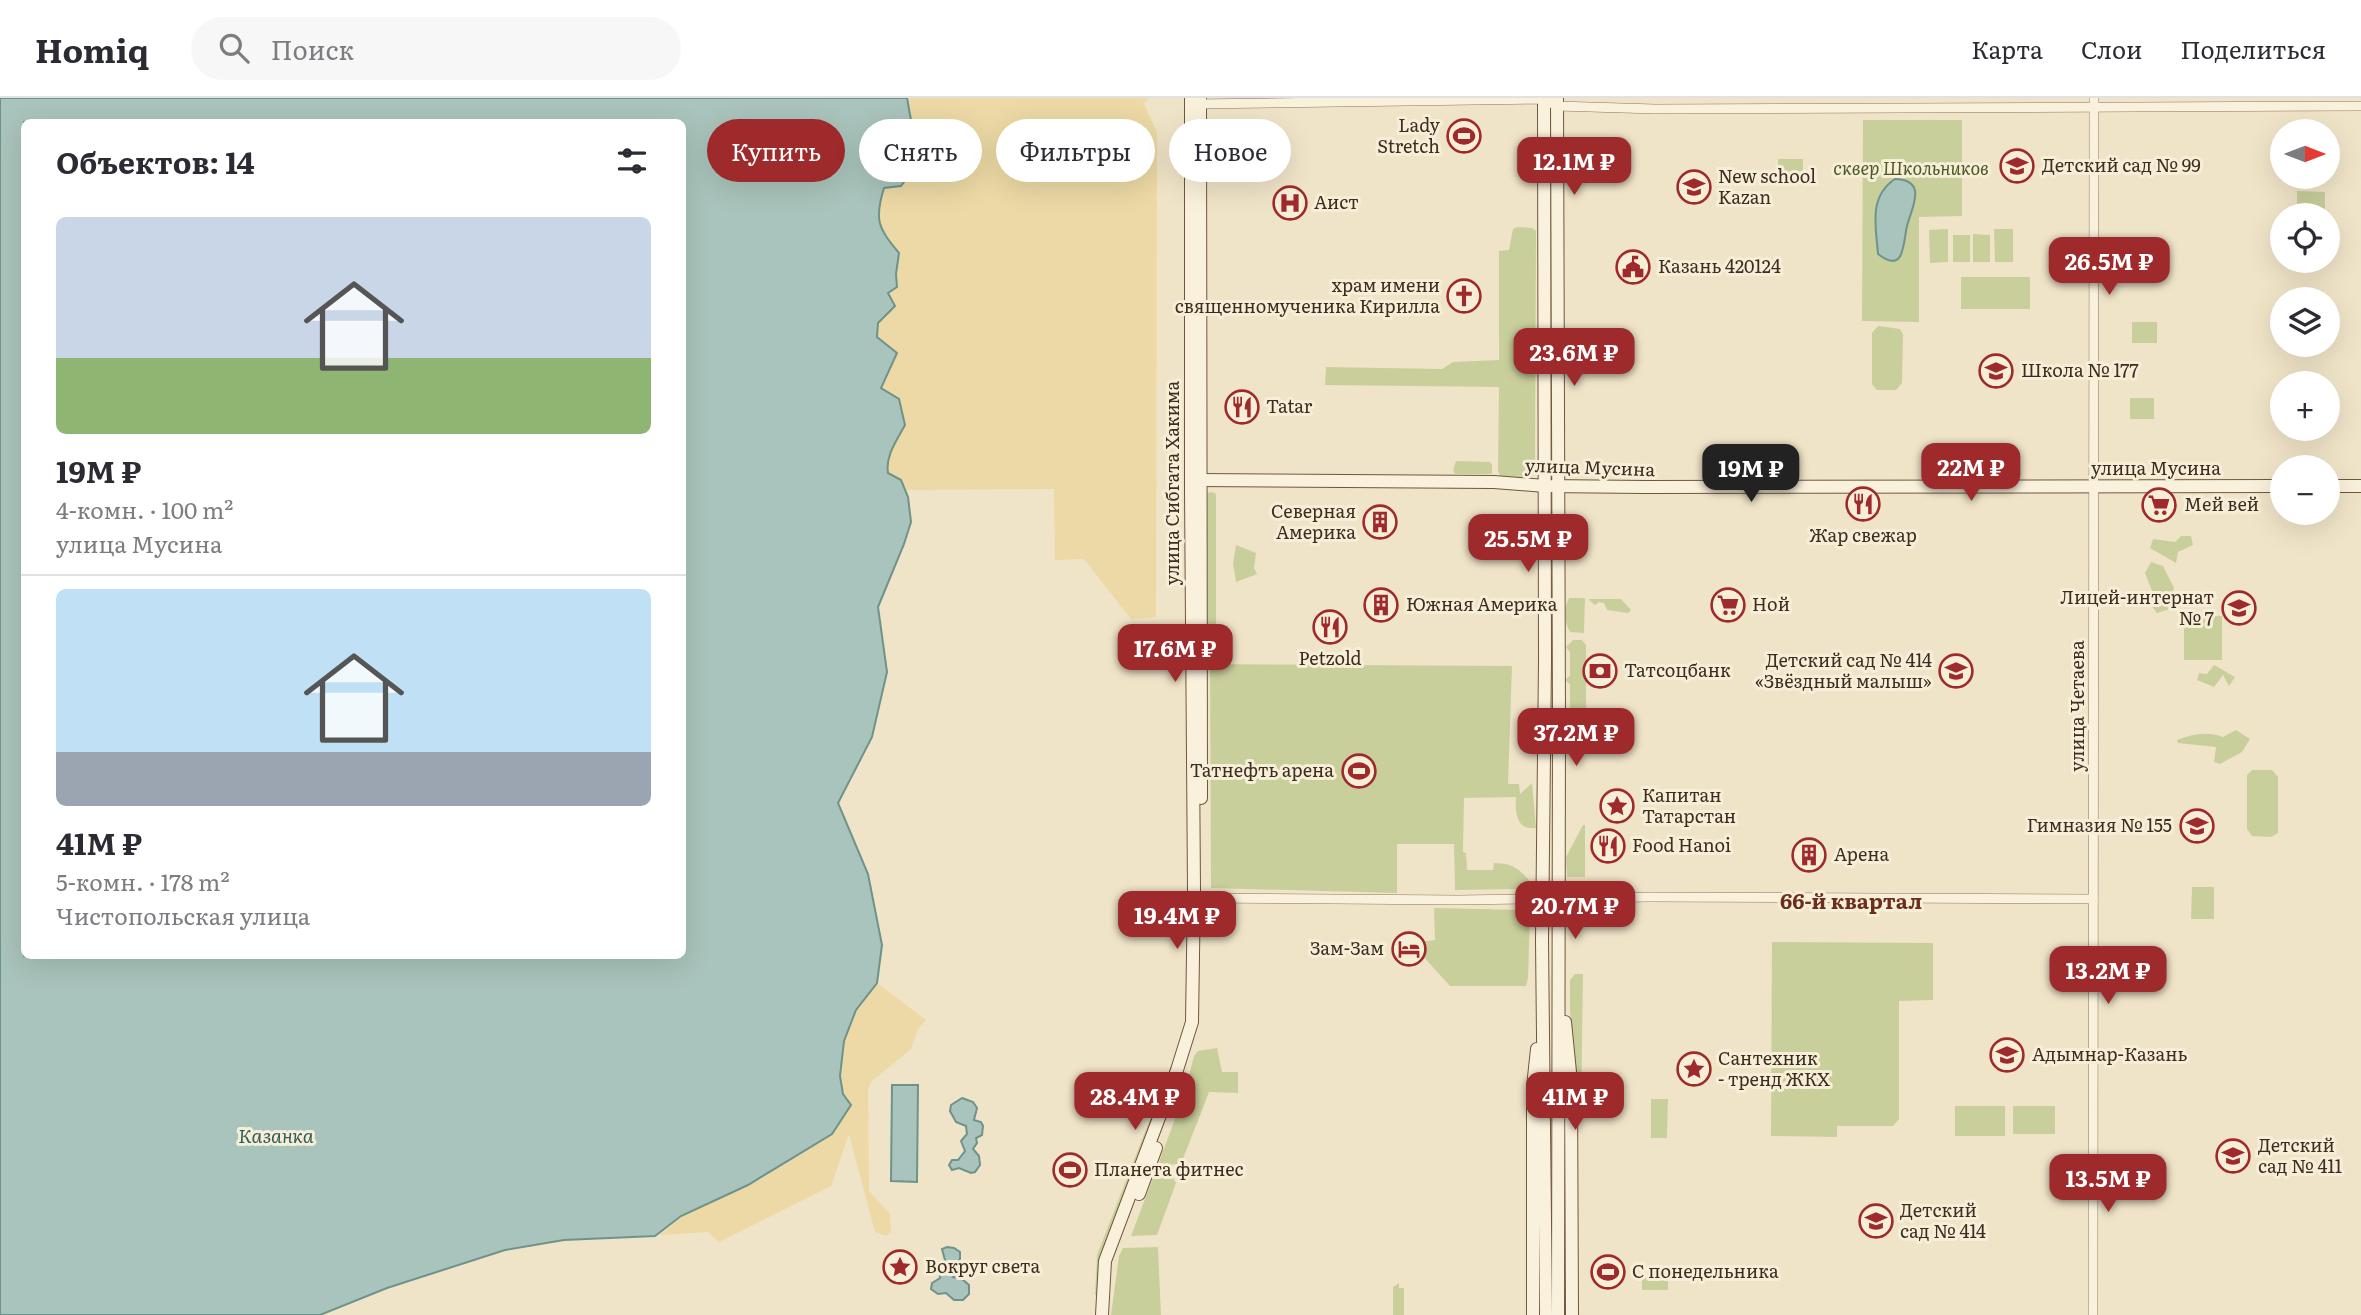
<!DOCTYPE html>
<html lang="ru">
<meta charset="utf-8">
<style>
:root{--surface:#fff;--page:#f7f7f7;--text:#2b2b33;--muted:#7c7c81;--line:#e1e1e2;--accent:#9e2a2b}
body{margin:0;font-family:Literata,serif;background:var(--page);color:var(--text);height:100vh;display:flex;flex-direction:column;font-size:26px;white-space:nowrap}
*{box-sizing:border-box;margin:0}
p{font-size:23px;color:var(--muted)}
.icon{flex:none;width:38px;height:38px;fill:none;stroke:currentColor;stroke-width:2;stroke-linecap:round;stroke-linejoin:round}
.map{position:relative;flex:1;overflow:hidden}
.side{position:absolute;left:21px;top:21px;width:665px;height:840px;display:flex;flex-direction:column;background:var(--surface);border-radius:10px;box-shadow:0 7px 28px #0002}
.side>*{flex:none}
.hud{position:absolute;left:707px;top:21px;width:665px;height:63px;display:flex;gap:14px}
.needle{width:46px;rotate:90deg}
.buttons{position:absolute;left:2270px;top:21px;display:grid;gap:14px}
.buttons a{display:grid;place-items:center;width:70px;height:70px;border-radius:50%;background:var(--surface);box-shadow:0 7px 28px #0002;font-size:35px}
.price{position:absolute;translate:-50% -60px;padding:0 16px;border-radius:14px;background:var(--accent);color:#fff;font-size:23px;line-height:46px;filter:drop-shadow(0 2px 4px #0008)}
.price::after{content:'';position:absolute;left:50%;top:42px;width:21px;height:16px;margin-left:-10px;background:inherit;clip-path:polygon(0 0,100% 0,50% 100%)}
.price.active{background:#222;color:#fff}
ul{padding:0;list-style:none}
li{display:grid;align-content:center;gap:14px;height:371px;padding:0 35px}
li+li{border-top:2px solid var(--line)}
li span{display:grid;place-items:center;height:217px;border-radius:10px;color:#555}
li>.icon{margin-inline-start:auto}
span .icon{width:126px;height:126px;fill:#fffc;stroke-width:1}
li b{font-size:30px}
h2{display:flex;justify-content:space-between;align-items:center;height:84px;padding:0 35px;font-size:30px}
.tag{padding:0 24px;border-radius:32px;background:var(--surface);box-shadow:0 7px 28px #0002;font-size:24px;line-height:63px}
.tag.active{background:var(--accent);color:#fff}
header{display:flex;align-items:center;gap:42px;box-sizing:border-box;height:98px;padding:0 35px;background:var(--surface);border-bottom:2px solid var(--line)}
header strong{font-size:33px}
nav{display:flex;gap:38px;margin-inline-start:auto;font-size:24px}
.search{width:490px;height:63px;background:var(--page);display:flex;align-items:center;gap:18px;box-sizing:border-box;padding:0 24px;border-radius:38px;color:var(--muted);font-size:26px}
.map>svg:first-child{display:block}
</style>
<header>
<strong>Homiq</strong>
<div class="search"><svg class="icon" aria-label="search" viewBox="0 0 24 24"><circle cx="10" cy="10" r="6"/><path d="M15 15l6 6"/></svg>Поиск</div>
<nav><a>Карта</a><a>Слои</a><a>Поделиться</a></nav>
</header>
<div class="map">
<svg width="2361" height="1217" viewBox="0 0 2361 1217">
<rect width="100%" height="100%" fill="#f0e4c8"/>
<!-- green -->
<g fill="#c9cf9b">
<path d="M1863 22H1962V118L1919 119V224L1862 223Z"/>
<rect x="1778" y="61" width="25" height="13"/>
<path d="M2297 93 2325 94V117H2297Z"/>
<path d="M1517 129 1532 130 1536 133 1535 374 1531 379H1501L1498 373 1499 289 1325 287 1326 269 1442 271 1453 264 1499 262V153L1509 152 1513 131Z"/>
<path d="M1948 131V164L1930 165 1929 132Z"/>
<path d="M1994 131H2013V164H1995Z"/>
<path d="M1973 136 1990 137V164H1973Z"/>
<rect x="1953" y="137" width="17" height="27"/>
<rect x="2131" y="153" width="24" height="20"/>
<rect x="1961" y="179" width="69" height="32"/>
<rect x="2132" y="224" width="25" height="21"/>
<path d="M1878 228 1900 231 1903 236 1902 285 1896 292H1877L1872 286V235Z"/>
<rect x="2130" y="300" width="24" height="21"/>
<path d="M1456 363 1490 364 1492 367V376H1455L1453 372Z"/>
<path d="M1212 394 1216 396V558L1209 560 1207 557V395Z"/>
<path d="M2181 438H2191L2193 447 2178 454 2176 465 2150 450 2153 441 2175 444Z"/>
<path d="M1236 447 1256 455 1254 470 1257 476 1236 484 1233 466Z"/>
<path d="M2151 464 2163 468 2174 490 2170 511 2157 515 2150 506 2154 498 2145 475Z"/>
<path d="M1569 500H1585L1584 535 1570 534C1564 525 1564 509 1569 500Z"/>
<path d="M1588 501H1621L1631 512 1628 515 1607 512 1604 505 1599 504 1595 507Z"/>
<path d="M2222 518V562H2184V519Z"/>
<path d="M1573 542H1582L1586 547V656H1584L1566 623V614L1570 611V586L1565 582 1570 578V554L1566 549Z"/>
<path d="M1210 566 1512 568 1508 686H1519L1520 696 1532 685 1536 730C1516 733 1515 714 1516 699L1464 700 1463 754 1466 755 1467 772H1493L1494 765C1513 765 1520 771 1532 786V790L1520 794 1518 791 1455 792 1454 746H1397V795L1211 790Z"/>
<path d="M2214 567 2235 579 2229 588 2223 577 2214 589 2197 582 2199 575 2207 576Z"/>
<path d="M2236 632 2250 641 2242 654 2220 666 2214 664 2216 649 2178 645 2177 642C2192 636 2207 633 2223 639Z"/>
<path d="M2252 672H2272L2278 679V735L2271 739 2252 738 2247 731V677Z"/>
<path d="M1583 727H1585V779H1567L1566 759Z"/>
<path d="M2192 789H2214V821H2191Z"/>
<path d="M1434 810 1528 812 1530 820 1528 880 1526 888H1450L1411 845 1435 842Z"/>
<path d="M1772 844 1933 845V902L1899 903V1021L1893 1028H1837V1039L1771 1038Z"/>
<path d="M1575 876H1583L1581 1015 1578 1012 1570 912V882Z"/>
<path d="M1217 950 1222 974H1238V995L1209 994 1181 1066 1166 1067 1159 1064 1184 997 1194 958 1198 953Z"/>
<path d="M1651 1001H1668L1667 1040H1651Z"/>
<rect x="1955" y="1008" width="50" height="30"/>
<rect x="2013" y="1008" width="42" height="28"/>
<path d="M1150 1021H1153L1099 1197H1095L1097 1157Z"/>
<path d="M1157 1078H1172L1176 1085 1157 1137 1131 1138 1153 1080Z"/>
<path d="M1158 1149 1161 1217H1111L1119 1158 1123 1150Z"/>
<rect x="1642" y="1179" width="26" height="13"/>
<path d="M1399 1185V1190H1404V1217H1393V1189Z"/>
</g>
<!-- sand -->
<g fill="#ecd9a5">
<path d="M907 0H1149L1144 6 1157 34 1156 519 1131 521 1084 461 1055 462 1054 391 905 392 901 382 888 375C885 357 897 342 905 327L880 291 878 225 895 208 888 195 897 189 896 176 899 155C878 130 874 122 884 89L911 74 906 46 911 22Z"/>
<path d="M877 885 926 922 918 931 911 951 871 984 868 991 869 1093 890 1116 891 1134 886 1138 875 1134 849 1036 831 1088 719 1144 708 1134 660 1137 684 1117 763 1080 832 1036 843 996 840 978 844 943 856 912Z"/>
</g>
<!-- water -->
<g fill="#a9c4bc" stroke="#6f938a" stroke-width="2" fill-rule="evenodd">
<path d="M0 0H907L911 22 906 46 911 74 901 88 884 90C874 122 878 130 899 155L896 176 897 189 888 195 895 208 878 225 877 239 897 255 881 290 899 301 905 327C897 342 885 358 888 375L901 382 908 399 911 424 904 446 878 509 887 574 872 639 838 705 868 776 882 847 877 885 856 912 844 943 840 978 843 996 851 1007 832 1036 748 1087 681 1118 655 1138 564 1142 505 1152 387 1190 320 1217H0ZM682 24V858H24V24Z"/>
<path d="M1895 81C1929 82 1911 111 1907 128 1903 145 1905 177 1878 156 1876 129 1868 99 1895 81Z"/>
<path d="M892 987H918L917 1084 891 1083Z"/>
<path d="M962 1000 973 1004 977 1010 974 1022 981 1024 983 1028 982 1037 976 1040 977 1045 973 1051 979 1058 980 1067 975 1074 971 1075 959 1070 952 1072 949 1067 952 1062H958L965 1053 961 1043 967 1036 966 1028 956 1024 950 1013 951 1007Z"/>
<path d="M947 1149 954 1150 960 1154V1161L955 1167 957 1173 953 1179 962 1181 969 1187V1196L963 1202H954L946 1195 938 1196 931 1191 932 1185 940 1180 939 1167 945 1162 942 1151Z"/>
</g>
<g fill="none" stroke-linecap="round" stroke-linejoin="round">
<defs>
<g id="street">
<path d="M1196 6 1544 1 1557 8 1655 11 2361 8"/>
<path d="M1194 800 1458 802 1650 799 2093 801"/>
<path d="M2093 1217 2094 0"/>
</g>
<g id="secondary">
<path d="M1200 0 1201 700"/>
<path d="M1544 0 1545 563 1542 843 1546 1217"/>
<path d="M1557 0 1559 621 1558 1217"/>
<path d="M1195 382 1494 384 1545 388 1645 389 2282 388"/>
<path d="M2328 388H2361"/>
<path d="M1565 924 1571 984 1572 1217"/>
<path d="M1139 1096 1156 1050"/>
<path d="M1102 1217 1105 1163 1177 972 1192 924 1194 791 1191 393V0"/>
<path d="M1533 1217V989L1537 951"/>
</g>
</defs>
<!-- street casing -->
<use href="#street" stroke="#8d765c" stroke-width="10"/>
<!-- secondary casing -->
<use href="#secondary" stroke="#6f573f" stroke-width="14"/>
<!-- street -->
<use href="#street" stroke="#faf1dc" stroke-width="9"/>
<!-- secondary -->
<use href="#secondary" stroke="#faf1dc" stroke-width="12"/>
</g>
<!-- icons -->
<defs>
<symbol id="stadium-ring" viewBox="-11 -11 22 22"><circle r="9.5" fill="#f7eed8" stroke="#9e2a2b" stroke-width="1.5"/><path d="M0-5a6.5 5 0 1 0 0 10a6.5 5 0 1 0 0-10ZM-3.5-1.8h7v3.6h-7Z" fill="#9e2a2b"/></symbol>
<symbol id="school-ring" viewBox="-11 -11 22 22"><circle r="9.5" fill="#f7eed8" stroke="#9e2a2b" stroke-width="1.5"/><path d="M0-5L7-2L0 1L-7-2ZM-4 1L0 2.5L4 1V4Q0 6-4 4Z" fill="#9e2a2b"/></symbol>
<symbol id="hospital-ring" viewBox="-11 -11 22 22"><circle r="9.5" fill="#f7eed8" stroke="#9e2a2b" stroke-width="1.5"/><path d="M-5-5h3v3.5h4V-5h3V5h-3V1.5h-4V5h-3Z" fill="#9e2a2b"/></symbol>
<symbol id="civic-ring" viewBox="-11 -11 22 22"><circle r="9.5" fill="#f7eed8" stroke="#9e2a2b" stroke-width="1.5"/><path d="M-.6-6.5H3V-4.5H.6V-3L4-1V1h2V6H-6V1h2V-1L-.6-3ZM-1.2 2.5V6h2.4V2.5Z" fill="#9e2a2b"/></symbol>
<symbol id="church-ring" viewBox="-11 -11 22 22"><circle r="9.5" fill="#f7eed8" stroke="#9e2a2b" stroke-width="1.5"/><path d="M-1.2-6h2.4v3.5h3.3v2.4h-3.3V6h-2.4V-.1h-3.3v-2.4h3.3Z" fill="#9e2a2b"/></symbol>
<symbol id="restaurant-ring" viewBox="-11 -11 22 22"><circle r="9.5" fill="#f7eed8" stroke="#9e2a2b" stroke-width="1.5"/><path d="M-5-6h1v4h1v-4h1v4h1v-4h1v5L-1.5 .5V6h-2V.5L-5-1ZM5-6V6H3V1.5H1.5Q1.5-4 5-6Z" fill="#9e2a2b"/></symbol>
<symbol id="supermarket-ring" viewBox="-11 -11 22 22"><circle r="9.5" fill="#f7eed8" stroke="#9e2a2b" stroke-width="1.5"/><path d="M-6-5.5h2.5l.6 2H6L4.5 2H-2.5L-4.4-4H-6ZM-1.5 3.2a1.3 1.3 0 1 0 .1 0ZM3 3.2a1.3 1.3 0 1 0 .1 0Z" fill="#9e2a2b"/></symbol>
<symbol id="building-ring" viewBox="-11 -11 22 22"><circle r="9.5" fill="#f7eed8" stroke="#9e2a2b" stroke-width="1.5"/><path d="M-4-6H4V6H1V3H-1V6H-4ZM-2.5-4.3h1.7v1.8h-1.7ZM.8-4.3h1.7v1.8H.8ZM-2.5-1h1.7V.8h-1.7ZM.8-1h1.7V.8H.8Z" fill="#9e2a2b"/></symbol>
<symbol id="bank-ring" viewBox="-11 -11 22 22"><circle r="9.5" fill="#f7eed8" stroke="#9e2a2b" stroke-width="1.5"/><path d="M-6-4H6V4H-6ZM0-2.3a2.3 2.3 0 1 0 0 4.6a2.3 2.3 0 1 0 0-4.6Z" fill="#9e2a2b"/></symbol>
<symbol id="sight-ring" viewBox="-11 -11 22 22"><circle r="9.5" fill="#f7eed8" stroke="#9e2a2b" stroke-width="1.5"/><path d="M0-6L1.8-2.2L6-1.7L2.9 1.2L3.7 5.4L0 3.3L-3.7 5.4L-2.9 1.2L-6-1.7L-1.8-2.2Z" fill="#9e2a2b"/></symbol>
<symbol id="hotel-ring" viewBox="-11 -11 22 22"><circle r="9.5" fill="#f7eed8" stroke="#9e2a2b" stroke-width="1.5"/><path d="M-6-4.5h1.5V1H6V5H4.5V3h-9V5H-6ZM-4 0a1.8 1.8 0 1 1 3.6 0ZM.5 0V-2.5h3Q6-2.5 6 0Z" fill="#9e2a2b"/></symbol>
</defs>
<g fill-rule="evenodd">
<use href="#stadium-ring" x="1445" y="19" width="38" height="38"/>
<use href="#school-ring" x="1998" y="49" width="38" height="38"/>
<use href="#school-ring" x="1675" y="70" width="38" height="38"/>
<use href="#hospital-ring" x="1271" y="86" width="38" height="38"/>
<use href="#civic-ring" x="1614" y="150" width="38" height="38"/>
<use href="#church-ring" x="1445" y="179" width="38" height="38"/>
<use href="#school-ring" x="1977" y="254" width="38" height="38"/>
<use href="#restaurant-ring" x="1223" y="290" width="38" height="38"/>
<use href="#restaurant-ring" x="1844" y="387" width="38" height="38"/>
<use href="#supermarket-ring" x="2140" y="388" width="38" height="38"/>
<use href="#building-ring" x="1361" y="405" width="38" height="38"/>
<use href="#building-ring" x="1362" y="488" width="38" height="38"/>
<use href="#supermarket-ring" x="1709" y="488" width="38" height="38"/>
<use href="#school-ring" x="2220" y="491" width="38" height="38"/>
<use href="#restaurant-ring" x="1311" y="510" width="38" height="38"/>
<use href="#bank-ring" x="1581" y="554" width="38" height="38"/>
<use href="#school-ring" x="1937" y="554" width="38" height="38"/>
<use href="#stadium-ring" x="1340" y="654" width="38" height="38"/>
<use href="#sight-ring" x="1598" y="689" width="38" height="38"/>
<use href="#school-ring" x="2178" y="709" width="38" height="38"/>
<use href="#restaurant-ring" x="1589" y="729" width="38" height="38"/>
<use href="#building-ring" x="1790" y="738" width="38" height="38"/>
<use href="#hotel-ring" x="1390" y="832" width="38" height="38"/>
<use href="#school-ring" x="1988" y="938" width="38" height="38"/>
<use href="#sight-ring" x="1675" y="952" width="38" height="38"/>
<use href="#school-ring" x="2214" y="1039" width="38" height="38"/>
<use href="#stadium-ring" x="1051" y="1053" width="38" height="38"/>
<use href="#school-ring" x="1857" y="1104" width="38" height="38"/>
<use href="#sight-ring" x="881" y="1150" width="38" height="38"/>
<use href="#stadium-ring" x="1589" y="1155" width="38" height="38"/>
</g>
<g text-anchor="middle" stroke-width="6" stroke-linejoin="round" paint-order="stroke">
<!-- poi labels -->
<g font-size="18" fill="#3d2e20" stroke="#f7eed8" text-anchor="start">
<text x="1440" y="34" text-anchor="end">Lady<tspan x="1440" dy="21">Stretch</tspan></text>
<text x="2042" y="74">Детский сад № 99</text>
<text x="1718" y="85">New school<tspan x="1718" dy="21">Kazan</tspan></text>
<text x="1314" y="111">Аист</text>
<text x="1658" y="175">Казань 420124</text>
<text x="1440" y="194" text-anchor="end">храм имени<tspan x="1440" dy="21">священномученика Кирилла</tspan></text>
<text x="2021" y="279">Школа № 177</text>
<text x="1266" y="315">Tatar</text>
<text x="2184" y="413">Мей вей</text>
<text x="1356" y="420" text-anchor="end">Северная<tspan x="1356" dy="21">Америка</tspan></text>
<text x="1863" y="444" text-anchor="middle">Жар свежар</text>
<text x="2214" y="506" text-anchor="end">Лицей-интернат<tspan x="2214" dy="21">№ 7</tspan></text>
<text x="1406" y="513">Южная Америка</text>
<text x="1752" y="513">Ной</text>
<text x="1330" y="567" text-anchor="middle">Petzold</text>
<text x="1932" y="569" text-anchor="end">Детский сад № 414<tspan x="1932" dy="21">«Звёздный малыш»</tspan></text>
<text x="1624" y="579">Татсоцбанк</text>
<text x="1334" y="679" text-anchor="end">Татнефть арена</text>
<text x="1642" y="704">Капитан<tspan x="1642" dy="21">Татарстан</tspan></text>
<text x="2172" y="734" text-anchor="end">Гимназия № 155</text>
<text x="1632" y="754">Food Hanoi</text>
<text x="1834" y="763">Арена</text>
<text x="1384" y="857" text-anchor="end">Зам-Зам</text>
<text x="2032" y="963">Адымнар-Казань</text>
<text x="1718" y="967">Сантехник<tspan x="1718" dy="21">- тренд ЖКХ</tspan></text>
<text x="2258" y="1054">Детский<tspan x="2258" dy="21">сад № 411</tspan></text>
<text x="1094" y="1078">Планета фитнес</text>
<text x="1900" y="1119">Детский<tspan x="1900" dy="21">сад № 414</tspan></text>
<text x="925" y="1175">Вокруг света</text>
<text x="1632" y="1180">С понедельника</text>
</g>
<!-- park labels -->
<g font-size="18" font-style="italic" fill="#4d5a26" stroke="#f7eed8">
<text x="1911" y="77">сквер Школьников</text>
</g>
<!-- street labels -->
<g font-size="18" fill="#3d2e20" stroke="#f7eed8">
<text transform="translate(1590 370) rotate(2)" y="6">улица Мусина</text>
<text x="2156" y="377">улица Мусина</text>
<text transform="translate(1173 385) rotate(-90)" y="6">улица Сибгата Хакима</text>
<text transform="translate(2078 608) rotate(-90)" y="6">улица Четаева</text>
</g>
<!-- water labels -->
<g font-size="19" font-style="italic" fill="#2f5d5a" stroke="#f7eed8">
<text x="276" y="1045">Казанка</text>
</g>
<!-- quarter labels -->
<g font-size="21" font-weight="bold" fill="#6b2e1e" stroke="#f7eed8">
<text x="1851" y="811">66-й квартал</text>
</g>
</g>
</svg>
<div class="buttons">
<a><svg class="needle" viewBox="-14 -14 28 28"><path d="M0-13l5 13h-10z" fill="#e53935"/><path d="M0 13l5-13h-10z" fill="#7c7c81"/></svg></a>
<a><svg class="icon" aria-label="locate" viewBox="0 0 24 24"><circle cx="12" cy="12" r="6"/><path d="M12 2v4M12 18v4M2 12h4M18 12h4"/></svg></a>
<a><svg class="icon" aria-label="layers" viewBox="0 0 24 24"><path d="M12 4l9 5-9 5-9-5zM3 14l9 5 9-5"/></svg></a>
<a>+</a>
<a>−</a>
</div>
<b class="price" style="left:1574px;top:99px">12.1M ₽</b>
<b class="price" style="left:2109px;top:199px">26.5M ₽</b>
<b class="price" style="left:1574px;top:290px">23.6M ₽</b>
<b class="price" style="left:1971px;top:405px">22M ₽</b>
<b class="price active" style="left:1751px;top:406px">19M ₽</b>
<b class="price" style="left:1528px;top:476px">25.5M ₽</b>
<b class="price" style="left:1175px;top:586px">17.6M ₽</b>
<b class="price" style="left:1576px;top:670px">37.2M ₽</b>
<b class="price" style="left:1575px;top:843px">20.7M ₽</b>
<b class="price" style="left:1177px;top:853px">19.4M ₽</b>
<b class="price" style="left:2108px;top:908px">13.2M ₽</b>
<b class="price" style="left:1135px;top:1034px">28.4M ₽</b>
<b class="price" style="left:1575px;top:1034px">41M ₽</b>
<b class="price" style="left:2108px;top:1116px">13.5M ₽</b>
<div class="hud">
<a class="tag active">Купить</a>
<a class="tag">Снять</a>
<a class="tag">Фильтры</a>
<a class="tag">Новое</a>
</div>
<section class="side">
<h2>Объектов: 14<svg class="icon" aria-label="filters" viewBox="0 0 24 24"><path d="M4 7h16M4 17h16"/><circle cx="9" cy="7" r="2"/><circle cx="15" cy="17" r="2"/></svg></h2>
<ul>
<li><span style="background:linear-gradient(#c9d6e8 65%,#8fb573 0)"><svg class="icon" aria-label="home" viewBox="0 0 24 24"><path d="M3 11l9-7 9 7M6 9v11h12V9"/></svg></span><div><b>19M ₽</b><p>4-комн. · 100 m²</p><p>улица Мусина</p></div></li>
<li><span style="background:linear-gradient(#bfe0f5 75%,#9aa5b1 0)"><svg class="icon" aria-label="home" viewBox="0 0 24 24"><path d="M3 11l9-7 9 7M6 9v11h12V9"/></svg></span><div><b>41M ₽</b><p>5-комн. · 178 m²</p><p>Чистопольская улица</p></div></li>
</ul>
</section>
</div>
